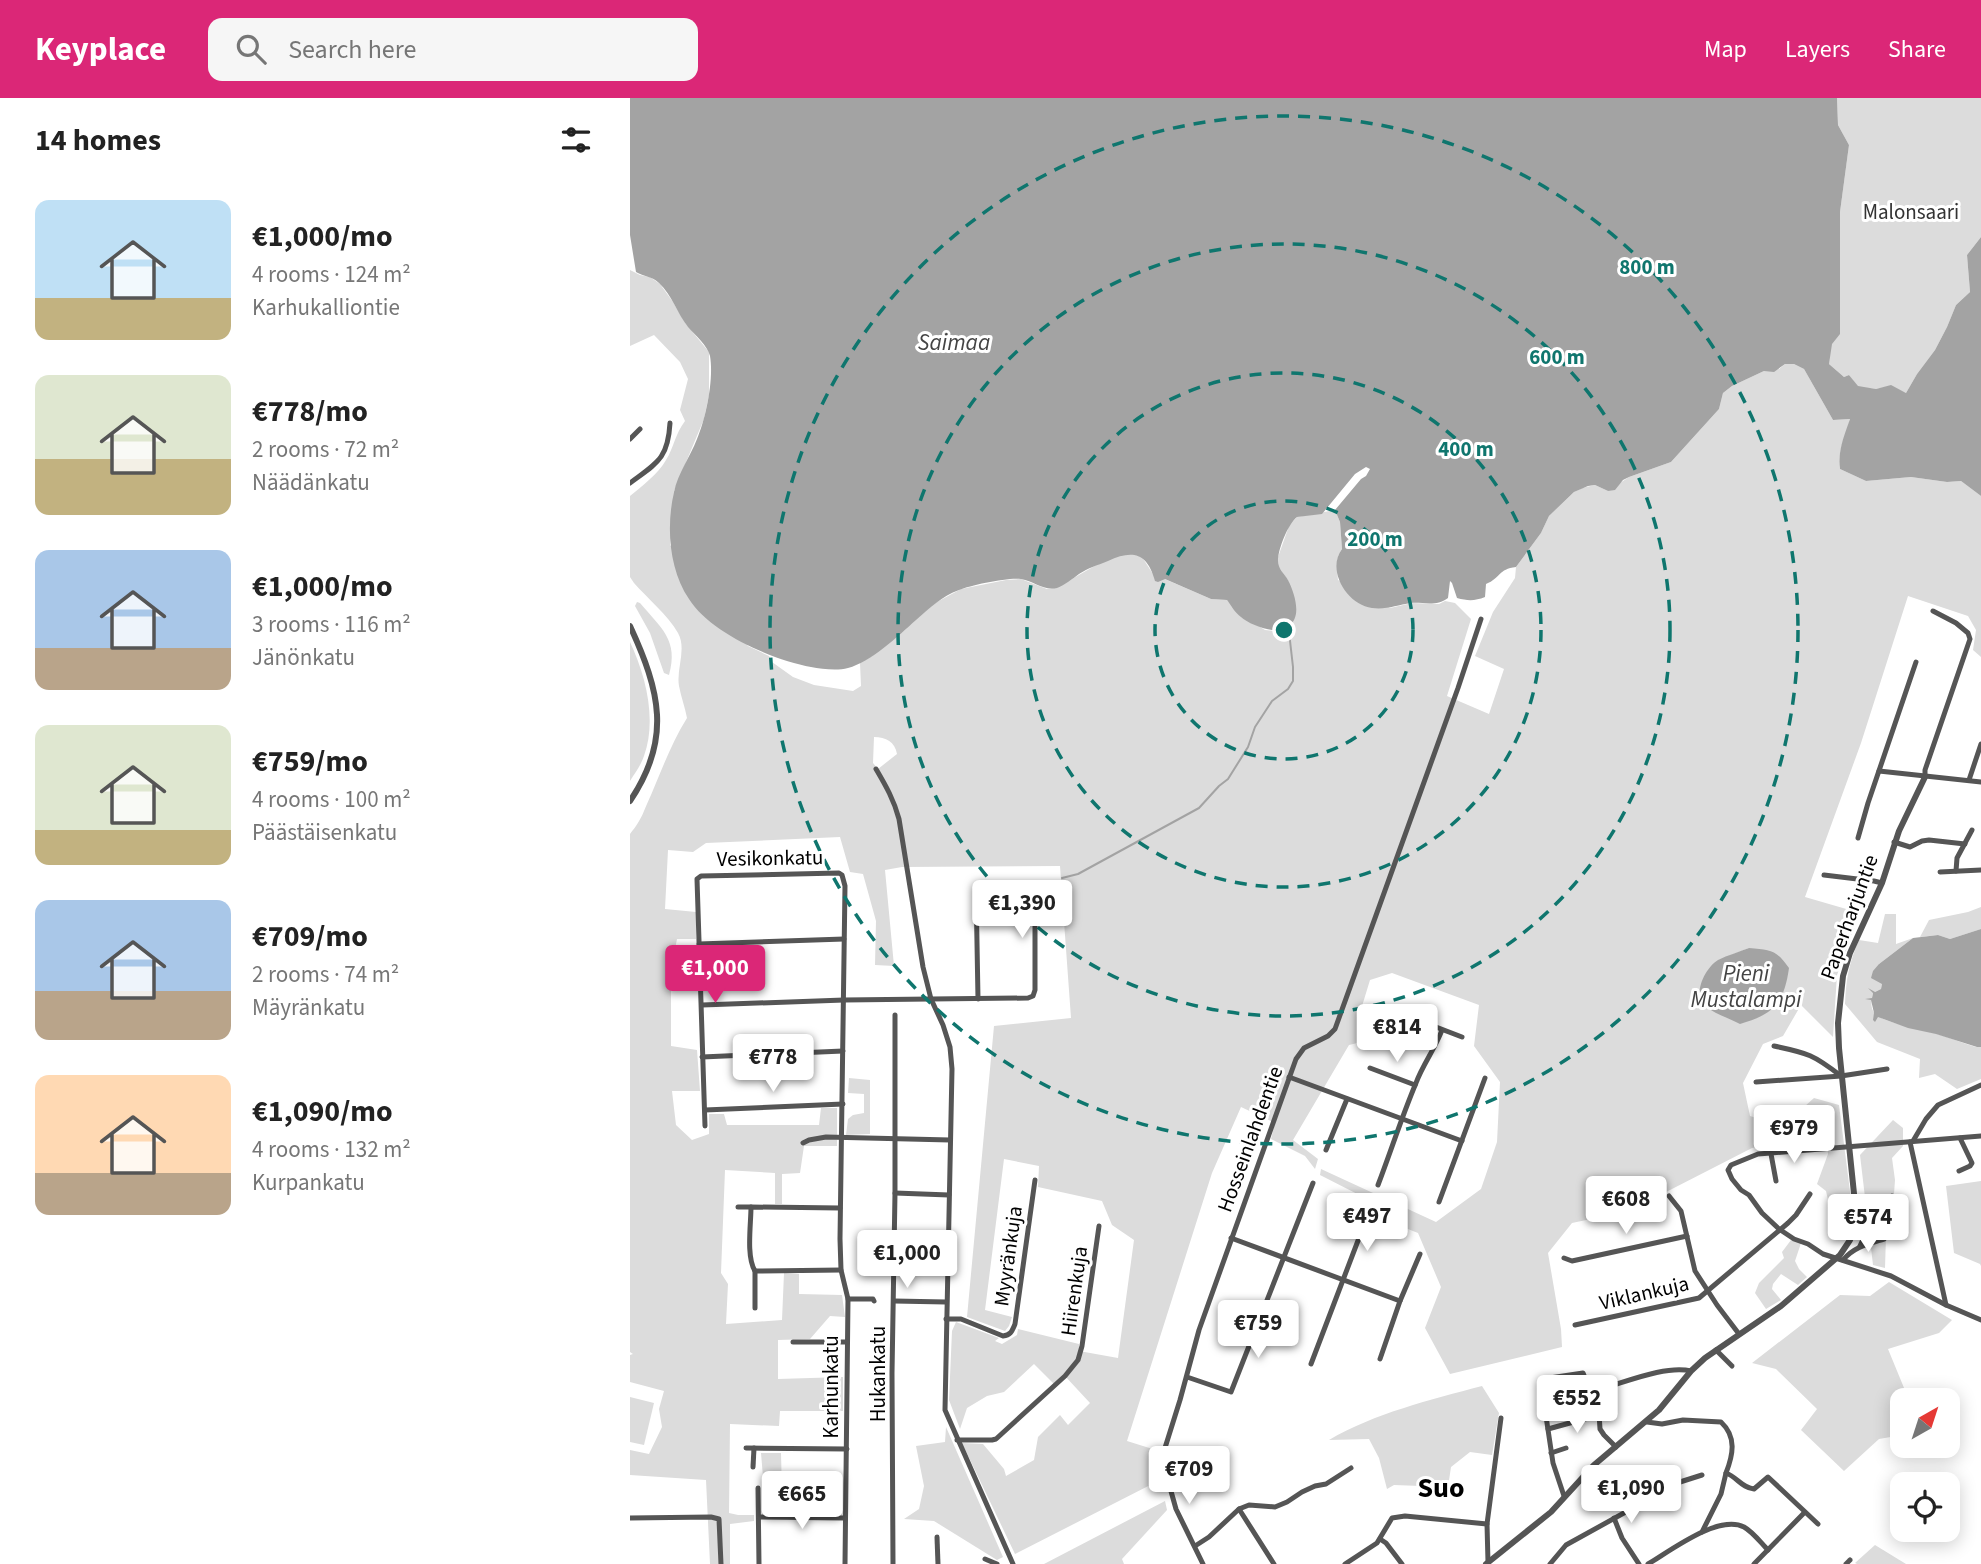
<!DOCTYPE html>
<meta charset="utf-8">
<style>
:root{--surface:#fff;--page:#f6f6f6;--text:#222;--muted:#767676;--accent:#db2777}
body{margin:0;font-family:"Source Sans 3",sans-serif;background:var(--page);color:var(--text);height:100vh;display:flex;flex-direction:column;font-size:26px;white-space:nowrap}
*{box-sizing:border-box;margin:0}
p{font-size:23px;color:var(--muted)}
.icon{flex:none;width:38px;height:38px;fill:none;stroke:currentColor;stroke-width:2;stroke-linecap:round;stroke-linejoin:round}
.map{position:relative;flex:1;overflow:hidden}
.side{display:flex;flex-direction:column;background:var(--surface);width:630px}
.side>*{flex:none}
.needle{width:46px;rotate:39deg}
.tools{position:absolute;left:1260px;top:1290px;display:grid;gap:14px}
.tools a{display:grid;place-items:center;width:70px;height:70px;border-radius:14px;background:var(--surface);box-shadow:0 4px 18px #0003;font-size:35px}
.price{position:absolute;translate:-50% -60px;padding:0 16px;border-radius:7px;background:#fff;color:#222;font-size:23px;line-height:46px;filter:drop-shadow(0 2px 4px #0008)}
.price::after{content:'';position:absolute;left:50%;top:42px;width:21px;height:16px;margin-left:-10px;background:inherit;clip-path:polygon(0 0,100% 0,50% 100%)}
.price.current{background:var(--accent);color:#fff}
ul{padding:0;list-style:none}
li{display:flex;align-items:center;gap:21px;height:175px;padding:0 35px}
li span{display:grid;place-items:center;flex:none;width:196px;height:140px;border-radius:14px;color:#555}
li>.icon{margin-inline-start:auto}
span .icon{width:84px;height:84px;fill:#fffc;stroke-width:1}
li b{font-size:30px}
h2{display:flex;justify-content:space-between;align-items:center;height:84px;padding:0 35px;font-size:30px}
header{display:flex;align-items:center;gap:42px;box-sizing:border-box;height:98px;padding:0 35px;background:var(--accent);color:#fff}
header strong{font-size:33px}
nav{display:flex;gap:38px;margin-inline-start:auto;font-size:24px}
.search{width:490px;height:63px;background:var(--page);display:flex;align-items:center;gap:18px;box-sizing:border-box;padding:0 24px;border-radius:14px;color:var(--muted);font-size:26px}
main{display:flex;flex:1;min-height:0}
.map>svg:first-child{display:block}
</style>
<header>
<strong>Keyplace</strong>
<div class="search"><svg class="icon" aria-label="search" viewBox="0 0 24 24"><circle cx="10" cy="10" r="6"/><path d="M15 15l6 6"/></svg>Search here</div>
<nav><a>Map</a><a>Layers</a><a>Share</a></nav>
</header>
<main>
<section class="side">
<h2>14 homes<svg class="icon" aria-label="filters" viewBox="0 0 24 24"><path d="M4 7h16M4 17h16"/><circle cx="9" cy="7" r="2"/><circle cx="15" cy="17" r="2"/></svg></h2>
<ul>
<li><span style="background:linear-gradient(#bfe0f5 70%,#c2b280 0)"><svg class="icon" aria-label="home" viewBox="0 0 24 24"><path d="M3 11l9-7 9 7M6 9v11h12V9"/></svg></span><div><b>€1,000/mo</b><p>4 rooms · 124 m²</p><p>Karhukalliontie</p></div></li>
<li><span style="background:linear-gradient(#dfe7d0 60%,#c2b280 0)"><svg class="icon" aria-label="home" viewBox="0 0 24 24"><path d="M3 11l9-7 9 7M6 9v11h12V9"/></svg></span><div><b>€778/mo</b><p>2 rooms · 72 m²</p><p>Näädänkatu</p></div></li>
<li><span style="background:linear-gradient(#a9c7e8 70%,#b9a48a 0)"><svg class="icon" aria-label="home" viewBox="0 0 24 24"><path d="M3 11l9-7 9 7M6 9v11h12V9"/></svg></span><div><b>€1,000/mo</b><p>3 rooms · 116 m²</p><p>Jänönkatu</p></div></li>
<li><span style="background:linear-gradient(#dfe7d0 75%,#c2b280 0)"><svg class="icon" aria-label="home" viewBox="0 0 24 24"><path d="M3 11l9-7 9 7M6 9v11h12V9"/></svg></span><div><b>€759/mo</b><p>4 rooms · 100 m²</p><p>Päästäisenkatu</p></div></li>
<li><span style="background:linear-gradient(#a9c7e8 65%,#b9a48a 0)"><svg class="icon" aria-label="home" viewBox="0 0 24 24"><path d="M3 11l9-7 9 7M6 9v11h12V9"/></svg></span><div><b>€709/mo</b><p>2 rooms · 74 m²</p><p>Mäyränkatu</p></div></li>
<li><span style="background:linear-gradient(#ffd9b3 70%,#b9a48a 0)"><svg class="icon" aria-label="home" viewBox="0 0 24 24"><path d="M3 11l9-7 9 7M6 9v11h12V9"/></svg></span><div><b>€1,090/mo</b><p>4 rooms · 132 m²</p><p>Kurpankatu</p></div></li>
</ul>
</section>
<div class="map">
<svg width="1351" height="1466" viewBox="0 0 1351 1466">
<rect width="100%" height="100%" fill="#fff"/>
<!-- green -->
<g fill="#dcdcdc" fill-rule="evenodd">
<path d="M1207 0H1351V139L1337 157 1340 194 1326 207 1317 229 1305 252 1287 276 1276 295 1261 288 1246 291 1228 289 1219 277 1214 279 1199 266 1210 114 1219 47 1208 27Z"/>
<path d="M0 172 10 177 20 179 30 186 43 204 56 226 79 254V297L74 321 44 393 40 447 118 548 139 558 142 564 163 579 184 587 223 593 231 588 230 565 242 558 305 505 331 491 376 482 391 481 417 491 428 489 468 466 489 457 500 455 512 459 523 476 581 501 597 502 624 525 635 532 644 533 656 530 660 491 658 482 648 468V459L659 428 667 419 705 412 710 424 712 451C705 461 707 470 708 482L760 510 782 505 809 506 815 503 825 505 841 521 817 598 859 616 874 571 845 558 863 514 885 480 886 469 911 435 919 418 944 394 952 390 965 387 978 393 999 379 1041 364 1089 311 1093 295 1102 288 1134 273 1149 271 1155 266H1164L1174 271 1203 322 1220 321C1217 335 1206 356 1210 371L1236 383 1281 379 1317 384 1331 383 1351 398V559L1343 552 1346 532 1338 518 1278 498 1231 645 1175 799 1230 815 1207 877 1203 939 1171 907 1153 938 1133 946 1113 985 1120 1018 1143 1025 1147 1045 1122 1050 999 1113 942 1125 918 1155 931 1231 932 1249 820 1276 795 1230 811 1189 788 1135 740 1116 743 1104 690 1077 691 1071 806 1124 851 1091 867 1044 870 984 844 948 849 907 762 875 740 882 729 918 740 942 719 947 663 1042 688 1061 685 1071 675 1058 641 1041 645 1025 611 1009 582 1075 497 1343 529 1353 532 1381 385 1456 332 1345 353 1346 374 1371 376 1378 404 1362 408 1339 430 1317 438 1327 460 1305 434 1277 424 1286 404 1266 374 1294 357 1298 337 1310 330 1331 319 1302 322 1233 326 1224 369 1240 365 1243 372 1246 387 1237 388 1231 449 1246V1253L488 1260 504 1142 482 1127 472 1103 408 1089 409 1068 374 1061 355 1212 382 1219 379 1228 375 1233 337 1219 364 928 441 920 430 768 272 769 255 772 264 868 245 867 246 823 233 776 220 774 210 739 76 745 63 754 38 752 35 811 66 814V841H47L41 871V948L67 952 70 993H42L46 1027 62 1042 79 1036V1016H94L97 1027H189L191 1010H207V1048H174L170 1075 152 1076V1106H145V1075L95 1072 91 1175 98 1186 96 1226 152 1222 154 1175 169 1176V1196L212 1197 215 1219 200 1218 180 1241 148 1242V1281L213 1279V1313H150L149 1328 100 1326 99 1415 108 1417H124V1423L100 1426V1466H80L76 1382 0 1377V1352L19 1356 32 1329 29 1311 34 1293 0 1284V1257L3 1256 0 1254V736C13 720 13 714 21 697 32 671 42 644 57 620 55 609 51 599 49 588 46 571 57 551 48 535 38 517 17 500 4 485L0 479V398C12 388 28 376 36 362 44 349 45 336 55 323L50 312 58 281 50 264 24 237 0 248ZM244 639C256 639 265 644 267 656L248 671 243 665ZM1119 850 1153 896 1089 862Z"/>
<path d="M7 504 10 505C31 530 49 542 39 577L34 575 20 535 5 508Z"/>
<path d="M0 544C16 578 27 622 14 658 11 667 5 675 0 683Z"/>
<path d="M1351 809V831L1320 841 1308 837 1290 839 1299 822 1338 814Z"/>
<path d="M1255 816H1266V846L1283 840 1249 866 1252 886 1251 891 1243 895C1241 902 1240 910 1245 916 1253 924 1291 932 1304 935 1318 939 1332 945 1346 949H1351V981L1327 991 1305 976 1289 980 1290 961 1247 944 1215 906C1216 881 1219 865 1229 842L1248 845Z"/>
<path d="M219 980 240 982V1036L216 1037 218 1021 223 1017 234 1015V996L218 995Z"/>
<path d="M1184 1000 1209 1007 1222 1109 1219 1131 1201 1115 1196 1093 1187 1086 1198 1056 1194 1024 1174 1009Z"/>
<path d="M1263 1022 1273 1030V1048L1262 1060 1265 1082 1263 1110 1256 1138 1255 1170 1243 1167 1230 1057Z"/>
<path d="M1351 1083V1168L1350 1166 1324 1155 1316 1088Z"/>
<path d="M1161 1142 1171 1145 1165 1163 1169 1171 1177 1179 1168 1187 1151 1176 1143 1186 1142 1191 1151 1202 1136 1211 1125 1195 1129 1185 1154 1160 1152 1154Z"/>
<path d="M1259 1184 1322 1222 1309 1235 1258 1251 1279 1302H1272V1337L1249 1341 1214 1373 1171 1332 1187 1311 1146 1271 1122 1265 1210 1197 1240 1198Z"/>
<path d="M852 1288 869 1315 862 1357 840 1354 821 1369 818 1389 764 1387 757 1391 749 1360 739 1341 699 1342C745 1315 800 1302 852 1288Z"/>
<path d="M0 1299 24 1305 14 1347 0 1344Z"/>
<path d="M316 1329 373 1459 367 1462 304 1423 274 1421 289 1411 294 1388 286 1348 315 1344Z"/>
<path d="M131 1355H151L152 1394 134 1391Z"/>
<path d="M535 1403 537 1412 492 1461 494 1466H414Z"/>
<path d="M1245 1447 1276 1466H1227L1225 1465Z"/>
</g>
<!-- water -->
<g fill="#a3a3a3">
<path d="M0 0H1207L1208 27 1219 47 1210 114V236L1202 246 1199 266 1214 279 1219 277 1228 288 1246 291 1261 287 1276 295 1287 276 1305 252 1317 229 1326 207 1340 194 1337 157 1351 139V398L1331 383 1317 384 1281 379 1236 383 1210 371C1207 355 1215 335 1220 321L1203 322 1174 271 1164 266H1155L1144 274 1134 273 1102 288 1093 295 1089 311 1041 364 999 379 993 382 985 392 978 393 965 387 958 388 944 394 919 418 911 435 886 469C868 471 871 480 856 486L855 499C845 503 838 503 827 500L822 485 820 483 818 500C806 509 794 504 781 505 767 507 756 512 742 510 717 507 696 472 712 451L710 424 705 412 731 381 736 378 740 371 736 369 725 376 692 416 667 419C658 426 648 451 648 463 648 471 654 475 658 482 667 500 675 530 646 532 637 533 617 525 611 519 605 515 601 507 597 502L581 501 535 481 528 484 525 483C517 454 502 452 478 463 468 467 458 470 449 476 442 481 435 487 427 490 413 493 404 483 391 481 379 479 341 487 329 492 312 498 300 510 286 522 268 538 241 564 218 570 207 573 192 571 181 569 143 562 80 535 59 501 39 471 36 429 44 394 48 375 60 359 67 341 76 320 84 281 80 258 78 248 65 237 58 229 47 215 42 197 29 185 22 178 14 179 6 174L0 137Z"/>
<path d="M1351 831V949H1347L1306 936 1278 930 1248 919 1245 924 1243 922 1244 915 1241 902 1235 901 1242 900 1243 895 1238 890 1245 894 1251 891 1252 886 1241 880 1243 873 1249 866 1283 840 1308 837 1320 841Z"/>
<path d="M1119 850C1140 852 1146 851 1159 870 1154 905 1144 916 1110 926 1099 920 1085 916 1075 908 1062 897 1075 870 1088 862 1098 857 1109 854 1119 850Z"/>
</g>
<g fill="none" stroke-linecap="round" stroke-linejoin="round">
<!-- stream -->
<path stroke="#a3a3a3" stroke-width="2" d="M432 780 448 776 569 710 589 688 598 681 618 649 625 629 642 603 658 591 663 583V569L659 534 650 532"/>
<!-- minor -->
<g stroke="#555" stroke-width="5">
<path d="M0 341 10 331"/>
<path d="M0 385C27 365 38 361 40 325"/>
<path d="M246 671C256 688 264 702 269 721L293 869 301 901 313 927 320 949 322 971 315 1312 383 1466"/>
<path d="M1249 673 1351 684"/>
<path d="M1295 679V672L1340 541 1338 535 1326 525 1303 513"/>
<path d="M1339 682 1351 646"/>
<path d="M1228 740 1238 705 1286 564"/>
<path d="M1264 744 1280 749 1292 743 1299 742 1335 746"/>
<path d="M1326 773 1327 760 1342 732"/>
<path d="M1310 774 1351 772"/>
<path d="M1194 777 1244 783 1252 785"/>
<path d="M346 789 348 901"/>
<path d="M69 846 214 841"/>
<path d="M72 907 214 902 398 900 403 898 405 892V790"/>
<path d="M759 911 832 939"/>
<path d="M1144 948C1178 955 1184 957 1211 978"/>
<path d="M72 959 213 953"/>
<path d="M740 970 785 987"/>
<path d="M659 979 832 1043"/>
<path d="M1126 984 1211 978 1257 971"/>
<path d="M75 1012 213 1006"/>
<path d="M75 1028 67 781 71 778 209 775 212 777 215 788 210 1141 211 1172 218 1201 215 1466"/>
<path d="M1351 1038 1128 1056 1101 1067 1098 1072 1102 1081 1111 1092 1119 1097 1132 1115 1149 1131 1164 1141 1178 1146 1193 1156 1261 1178 1316 1207 1351 1222"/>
<path d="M1283 1043 1296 1021 1308 1007 1351 987"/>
<path d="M1280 1044 1316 1207"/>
<path d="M173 1045 179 1042 196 1039 320 1042"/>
<path d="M696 1052 717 1001"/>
<path d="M1141 1056 1146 1083"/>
<path d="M1329 1073 1340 1068 1342 1065 1330 1040"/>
<path d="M748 1087C761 1053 772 1018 786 985 793 966 805 951 812 932"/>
<path d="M265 1095 319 1097"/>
<path d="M1039 1098 1051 1113 1065 1173 1087 1207 1109 1236"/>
<path d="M809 1104 855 980"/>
<path d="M108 1109H121"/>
<path d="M601 1140 770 1203"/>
<path d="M1230 1148 1236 1135 1255 1113 1262 1098"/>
<path d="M934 1160 942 1163 1057 1138"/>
<path d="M1213 1162C1224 1149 1238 1146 1254 1141"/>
<path d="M125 1173C116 1159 121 1126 121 1109L210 1110"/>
<path d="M218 1201H243L244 1203"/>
<path d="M264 1203 316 1204"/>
<path d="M125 1210V1173L211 1172"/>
<path d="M316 1221H331L373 1238C381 1237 382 1233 385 1226L405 1082"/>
<path d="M945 1227 1069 1200 1158 1125 1166 1117 1180 1096"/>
<path d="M163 1244H217"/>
<path d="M1086 1252 1102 1268"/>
<path d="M750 1261 770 1203 790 1156"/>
<path d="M681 1266 737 1119"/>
<path d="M557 1279 601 1294 683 1085"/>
<path d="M974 1290C998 1283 1037 1267 1061 1273"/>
<path d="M1017 1324 1032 1326 1053 1322 1091 1324C1107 1339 1103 1357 1096 1375 1107 1379 1112 1390 1124 1391L1138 1379 1188 1426"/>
<path d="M918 1331 969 1317"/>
<path d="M327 1342H362L366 1341 435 1278 448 1262 452 1248 469 1128"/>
<path d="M116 1350 217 1351"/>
<path d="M921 1355 936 1350"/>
<path d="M123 1369 124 1350"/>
<path d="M128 1390 129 1466"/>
<path d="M934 1398 923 1365 911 1285 913 1281 953 1275 969 1315 970 1331 974 1337 986 1349"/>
<path d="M609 1411 644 1466"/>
<path d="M129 1419 215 1420"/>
<path d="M0 1420 81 1419 89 1421 91 1466"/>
<path d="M984 1420 992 1440 1009 1466"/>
<path d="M1072 1434 1091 1396 1096 1375"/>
<path d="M307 1439 308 1466"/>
<path d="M750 1441 756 1445 772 1466"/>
<path d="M565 1448 579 1439 609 1411 619 1407 645 1409 657 1404 672 1394 685 1388 696 1386 721 1370"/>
<path d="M355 1461 367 1466"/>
<path d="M858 1464 857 1426 871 1320"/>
<path d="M263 1466 262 1275 265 1095V917"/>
<path d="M573 1466 546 1411 537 1379 534 1353 550 1302 569 1232 666 961 674 950 698 938 705 931 828 590 851 521"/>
<path d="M715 1466 747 1445 762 1420 775 1418 857 1426"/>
<path d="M920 1466 936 1447 1050 1384 1072 1377"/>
<path d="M1018 1466C1040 1453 1088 1416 1114 1429 1123 1434 1131 1445 1138 1452"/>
<path d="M1124 1466 1174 1415"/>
<path d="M1216 1466 1220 1462"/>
</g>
<!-- tertiary -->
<g stroke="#555" stroke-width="6">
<path d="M0 528C30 593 42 641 0 703"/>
<path d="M856 1466 921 1414 964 1367 1029 1312 1061 1273 1075 1260 1151 1208 1210 1157 1220 1142 1225 1127 1226 1115 1209 950 1208 925 1213 878 1220 855 1252 785 1269 733 1295 679"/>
</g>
</g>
<!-- distance rings -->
<g fill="none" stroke="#0f766e" stroke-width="3.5" stroke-dasharray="12 9">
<circle cx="654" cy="532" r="129"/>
<circle cx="654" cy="532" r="257"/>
<circle cx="654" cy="532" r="386"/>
<circle cx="654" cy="532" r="514"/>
</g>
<g text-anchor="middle" stroke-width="6" stroke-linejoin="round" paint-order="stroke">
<!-- park labels -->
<g font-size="21" fill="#333" stroke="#fff">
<text x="1281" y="121">Malonsaari</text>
</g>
<!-- street labels -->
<g font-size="21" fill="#000" stroke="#fff">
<text transform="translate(140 760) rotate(-1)" y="7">Vesikonkatu</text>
<text transform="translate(1219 819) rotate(-70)" y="7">Paperharjuntie</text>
<text transform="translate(620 1041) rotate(-70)" y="7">Hosseinlahdentie</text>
<text transform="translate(378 1158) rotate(-82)" y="7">Myyränkuja</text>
<text transform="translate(444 1193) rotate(-82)" y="7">Hiirenkuja</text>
<text transform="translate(1014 1195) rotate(-13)" y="7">Viklankuja</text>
<text transform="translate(248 1276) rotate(-90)" y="7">Hukankatu</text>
<text transform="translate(201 1289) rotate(-90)" y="7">Karhunkatu</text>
</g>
<!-- water labels -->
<g font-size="23" font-style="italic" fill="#444" stroke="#fff">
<text x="324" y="252">Saimaa</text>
<text x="1116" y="883">Pieni<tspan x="1116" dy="26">Mustalampi</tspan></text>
</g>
<!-- district labels -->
<g font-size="28" font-weight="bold" fill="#000" stroke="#fff">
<text x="811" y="1399">Suo</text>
</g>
</g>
<circle cx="654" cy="532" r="10" fill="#0f766e" stroke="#fff" stroke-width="3.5"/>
<g font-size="21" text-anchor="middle" font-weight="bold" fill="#0f766e" stroke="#fff" stroke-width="6" stroke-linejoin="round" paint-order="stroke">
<text x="1017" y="176">800 m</text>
<text x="927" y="266">600 m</text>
<text x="836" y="358">400 m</text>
<text x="745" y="448">200 m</text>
</g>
</svg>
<div class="tools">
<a><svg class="needle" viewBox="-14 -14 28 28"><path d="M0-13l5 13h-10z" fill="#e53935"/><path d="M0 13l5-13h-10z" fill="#767676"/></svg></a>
<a><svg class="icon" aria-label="locate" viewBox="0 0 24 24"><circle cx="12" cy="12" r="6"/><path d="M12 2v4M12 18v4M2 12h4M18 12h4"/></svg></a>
</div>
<b class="price" style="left:392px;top:842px">€1,390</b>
<b class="price current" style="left:85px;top:907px">€1,000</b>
<b class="price" style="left:767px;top:966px">€814</b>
<b class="price" style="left:143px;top:996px">€778</b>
<b class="price" style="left:1164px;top:1067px">€979</b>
<b class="price" style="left:996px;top:1138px">€608</b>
<b class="price" style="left:737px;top:1155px">€497</b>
<b class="price" style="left:1238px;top:1156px">€574</b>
<b class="price" style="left:277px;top:1192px">€1,000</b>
<b class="price" style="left:628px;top:1262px">€759</b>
<b class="price" style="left:947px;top:1337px">€552</b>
<b class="price" style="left:559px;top:1408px">€709</b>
<b class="price" style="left:1001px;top:1427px">€1,090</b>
<b class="price" style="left:172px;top:1433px">€665</b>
</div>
</main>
